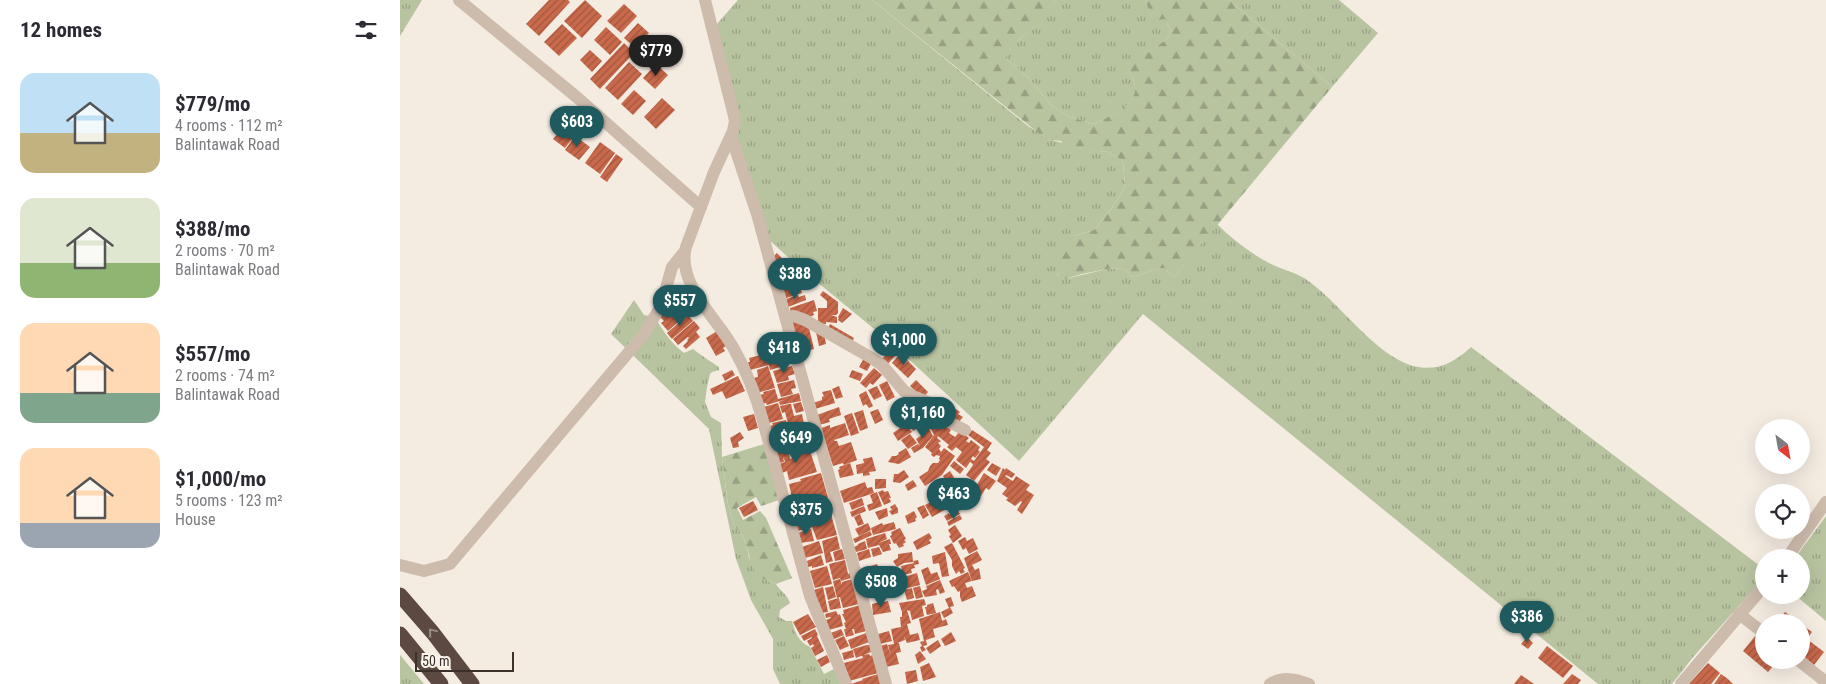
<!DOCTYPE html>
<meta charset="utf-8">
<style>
:root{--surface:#fff;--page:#f7f7f7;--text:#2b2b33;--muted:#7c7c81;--accent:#1f5a5e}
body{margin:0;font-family:"Roboto Condensed",sans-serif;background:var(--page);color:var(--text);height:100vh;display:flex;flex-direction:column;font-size:19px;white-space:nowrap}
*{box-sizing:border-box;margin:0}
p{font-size:16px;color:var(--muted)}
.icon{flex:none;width:28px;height:28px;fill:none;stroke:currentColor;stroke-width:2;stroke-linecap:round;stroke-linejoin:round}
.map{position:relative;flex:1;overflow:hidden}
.panel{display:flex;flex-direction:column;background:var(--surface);width:400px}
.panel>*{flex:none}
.needle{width:32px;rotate:149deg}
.fabs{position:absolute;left:1355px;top:419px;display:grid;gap:10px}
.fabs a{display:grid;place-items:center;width:55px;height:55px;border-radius:50%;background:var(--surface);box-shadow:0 5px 20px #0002;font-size:25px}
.scale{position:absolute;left:15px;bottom:12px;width:99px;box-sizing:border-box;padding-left:5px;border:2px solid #3b302b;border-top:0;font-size:14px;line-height:18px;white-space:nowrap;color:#3b302b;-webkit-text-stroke:4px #fbf5ee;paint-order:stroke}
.price{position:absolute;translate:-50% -42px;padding:0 11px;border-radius:18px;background:var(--accent);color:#fff;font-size:16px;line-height:32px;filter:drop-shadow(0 1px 2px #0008)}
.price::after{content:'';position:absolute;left:50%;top:30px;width:15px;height:11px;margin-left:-8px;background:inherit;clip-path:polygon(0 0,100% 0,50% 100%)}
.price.active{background:#222;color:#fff}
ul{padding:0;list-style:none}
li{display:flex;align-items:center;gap:15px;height:125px;padding:0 20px}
li span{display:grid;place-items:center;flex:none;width:140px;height:100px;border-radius:15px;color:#555}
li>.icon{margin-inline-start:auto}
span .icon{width:60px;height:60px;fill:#fffc;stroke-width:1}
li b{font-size:21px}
h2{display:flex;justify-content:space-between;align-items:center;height:60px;padding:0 20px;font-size:21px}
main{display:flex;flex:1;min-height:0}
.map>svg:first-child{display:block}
</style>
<main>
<section class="panel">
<h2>12 homes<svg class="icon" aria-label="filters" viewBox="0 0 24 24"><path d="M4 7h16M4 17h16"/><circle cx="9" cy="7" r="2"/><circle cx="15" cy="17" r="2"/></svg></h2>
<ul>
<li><span style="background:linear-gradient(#bfe0f5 60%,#c2b280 0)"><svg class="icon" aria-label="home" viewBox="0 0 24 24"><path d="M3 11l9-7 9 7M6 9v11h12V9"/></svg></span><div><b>$779/mo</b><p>4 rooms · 112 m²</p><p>Balintawak Road</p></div></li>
<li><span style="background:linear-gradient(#dfe7d0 65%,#8fb573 0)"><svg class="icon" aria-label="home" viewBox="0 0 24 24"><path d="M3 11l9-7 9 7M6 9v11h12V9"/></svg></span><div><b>$388/mo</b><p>2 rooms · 70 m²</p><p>Balintawak Road</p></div></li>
<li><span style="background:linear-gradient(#ffd9b3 70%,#7fa58c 0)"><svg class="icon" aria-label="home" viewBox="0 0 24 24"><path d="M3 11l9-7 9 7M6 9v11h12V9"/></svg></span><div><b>$557/mo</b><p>2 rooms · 74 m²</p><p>Balintawak Road</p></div></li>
<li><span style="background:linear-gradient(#ffd9b3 75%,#9aa5b1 0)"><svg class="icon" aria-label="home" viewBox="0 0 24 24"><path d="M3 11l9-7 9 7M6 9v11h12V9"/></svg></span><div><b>$1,000/mo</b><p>5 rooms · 123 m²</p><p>House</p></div></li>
</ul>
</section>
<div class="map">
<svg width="1426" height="684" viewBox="0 0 1426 684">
<defs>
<pattern id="grass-tufts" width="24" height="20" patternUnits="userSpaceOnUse" patternTransform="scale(1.25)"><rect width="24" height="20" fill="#b8c4a0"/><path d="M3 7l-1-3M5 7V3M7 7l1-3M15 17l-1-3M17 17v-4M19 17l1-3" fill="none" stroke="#97a083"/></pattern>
<pattern id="forest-firs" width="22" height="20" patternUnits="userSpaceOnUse" patternTransform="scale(1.25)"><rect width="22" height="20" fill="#b8c4a0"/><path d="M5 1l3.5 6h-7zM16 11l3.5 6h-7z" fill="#97a083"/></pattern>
<pattern id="building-hatch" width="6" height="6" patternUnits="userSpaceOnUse" patternTransform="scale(1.25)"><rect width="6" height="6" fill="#c8694b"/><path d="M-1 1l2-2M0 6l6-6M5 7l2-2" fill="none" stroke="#a4573f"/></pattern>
</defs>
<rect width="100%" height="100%" fill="#f4ebe1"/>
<!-- grass -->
<g fill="url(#grass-tufts)">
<path d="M0 0H22L0 36Z"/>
<path d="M338 0H472L628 126 651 140 691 150 708 152 723 161 725 187 712 208 694 230 674 236 657 276 665 279 707 269 724 268 732 277C744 274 752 269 764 268L774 277 817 224C832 239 850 253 869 263 880 269 894 272 904 278 954 310 1005 411 1071 347L1364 569V578L1294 656 1272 684H1198L743 314 619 461 490 342 400 268 368 239 335 133 316 25Z"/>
<path d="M655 0H745L753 20 765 19 771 32 767 39 727 68C729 72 733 77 734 82 742 104 709 117 694 124L668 116 651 105 628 77 606 59V54L620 39 647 16Z"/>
<path d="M829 0H939L978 33 932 87Z"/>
<path d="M234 300 244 315 255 317C263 331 271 343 284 353L293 349C302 356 310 361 319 367V370L312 372 310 374 307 387 305 402 311 417 321 423 322 457 328 505 335 527 343 536 347 547 349 558 368 581 376 584C380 591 388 595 390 603L380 610 379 617 386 621H392C395 633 399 642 410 647L424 674 434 669 440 684H380L373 669V639L351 600 336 559 309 429 211 334Z"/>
<path d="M1426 516V621L1395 595H1401V558H1395Z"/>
<path d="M0 655 1 656 24 684H0Z"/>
</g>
<!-- forest -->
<g fill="url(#forest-firs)">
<path d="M472 0H655L648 16 620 39 607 54 606 59 628 77 651 105 668 116 694 124C709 117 742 103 734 82 733 77 729 72 726 68L767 39 771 32 765 19 753 21 745 0H829L932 87 774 277 764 268C752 269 744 274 732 277L724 268 707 269 682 274 665 279 657 277 662 261 654 247 674 236 694 230 712 208 725 187 723 161 708 152 666 148 661 141 651 140 641 135Z"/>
<path d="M364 444 379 500 361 506 356 497 337 508 343 520 360 511 366 518 392 578 376 584 361 578 352 568 347 547 343 536 335 527 328 505 322 457Z"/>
</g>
<!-- building -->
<g fill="url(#building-hatch)">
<path d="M149 0H168L170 2 139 36 126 24Z"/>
<path d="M185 0 202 16 182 38 164 21Z"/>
<path d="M224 4 237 16 221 33 207 21Z"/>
<path d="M238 23 249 33 235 48 224 38Z"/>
<path d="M162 24 177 38 159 56 144 42Z"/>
<path d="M206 27 222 42 210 55 194 40Z"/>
<path d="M224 43 234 53 200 89 190 79Z"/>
<path d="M190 50 202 61 192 72 180 60Z"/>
<path d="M229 62 242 74 218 100 205 88Z"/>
<path d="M256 64 268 75 255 89 243 78Z"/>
<path d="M234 90 246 101 233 115 221 104Z"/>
<path d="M262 98 275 110 256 129 244 117Z"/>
<path d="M161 130 172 139 165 148 153 139Z"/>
<path d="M175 136 190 147 179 160 165 150Z"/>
<path d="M200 142 215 153 200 174 185 163Z"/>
<path d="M216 154 223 159 207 182 200 177Z"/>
<path d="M377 253 397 274 394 276 395 280 382 284 379 276 384 273 375 264 372 258Z"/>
<path d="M393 282 394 283 398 282 402 293 386 298 382 285Z"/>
<path d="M423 291 438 302V313L436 315H431L437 317V323L426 322V324H418V308H427V301L420 295Z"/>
<path d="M276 295 280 301 277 303 287 314 268 331 261 323 264 321 258 315 266 308 267 310 275 304 271 298Z"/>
<path d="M398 295 399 297 405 295 406 300 388 307 386 299Z"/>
<path d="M414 300 417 311 413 312 414 315 407 318 391 314 390 308Z"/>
<path d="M443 308 452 314 442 323 438 320 439 318 438 317Z"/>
<path d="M288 315 293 321 272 339 267 333Z"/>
<path d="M390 319 409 328 414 349 400 353 398 346 404 344 402 338 397 339Z"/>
<path d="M294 321 300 328 296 332 300 337 286 349 283 346 288 341 287 340 289 338 288 337 278 345 273 339Z"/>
<path d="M430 324 454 338 452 342 427 330Z"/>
<path d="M317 331 326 346 323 348 325 351 316 356 306 338Z"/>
<path d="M416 332 424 334 426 344 419 346Z"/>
<path d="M490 351 495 356 486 366 480 361Z"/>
<path d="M373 352 375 359 381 357 384 366 370 370 369 365 350 370 348 362H350L349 358Z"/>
<path d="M389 352 391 363 384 364 382 353Z"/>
<path d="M500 354 508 360 503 366 508 361 516 369 508 378 492 363Z"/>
<path d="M464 358 472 362 467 371 459 367Z"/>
<path d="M368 366 375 388 357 393 353 378 358 377 357 370Z"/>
<path d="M392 366 395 374 388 376 389 380 377 383 373 371Z"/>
<path d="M474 368 482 375 473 385 470 383 466 388 460 383Z"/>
<path d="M332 370 335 375 325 381 322 375Z"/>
<path d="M452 370 463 374 460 381 449 377Z"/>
<path d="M338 376 345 391 326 399 322 391 313 395 310 389Z"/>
<path d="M394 380 396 388 391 389 393 394 381 397 377 384Z"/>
<path d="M516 380 528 392 523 398 510 386Z"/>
<path d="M487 381 495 397 487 401 479 385Z"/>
<path d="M439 386 443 397 436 399 432 389Z"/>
<path d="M477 386 482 396 474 400 468 390Z"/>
<path d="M375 389 378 399 399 393 401 401 380 405 379 402 383 400 367 405 366 403 362 404 360 395 364 394 363 392Z"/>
<path d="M431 390 435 403 415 409 413 403 422 400V397L424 396 422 392Z"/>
<path d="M466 391 473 406 469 408 466 404 463 406 459 395Z"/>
<path d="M505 397 515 403 512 408 515 410 512 414 509 412 511 409 509 408 507 410 500 406Z"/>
<path d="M401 402 404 411 396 413 393 404Z"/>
<path d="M378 403 383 419 369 423 364 407Z"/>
<path d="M547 403 560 412 558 414 563 417 558 423 546 415 548 412 543 409Z"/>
<path d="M389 404H391L394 416 402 414 404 424 398 425 399 429 390 431 385 412 382 413 380 406Z"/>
<path d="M439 407 441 415 429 419 430 422 419 425 417 415Z"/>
<path d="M478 409 483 420 475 424 470 412Z"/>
<path d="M463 410 468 428 460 431 454 413Z"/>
<path d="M452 413 459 433 451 436 444 416Z"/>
<path d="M354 414 358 428 348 431 343 417Z"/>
<path d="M536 419 551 430 549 433 555 437 560 431 569 438 566 441 569 443 571 440 580 447 578 450 580 452 575 458 573 456 571 459 574 461 584 447 568 435 572 430 592 443 587 450 591 453 586 459 590 462 574 481 566 475 573 465 572 463 570 462 566 468 556 460 562 452 556 447 552 451 547 447 549 445 538 436 537 438 541 441 538 443 541 446 539 449 541 452 544 448 555 456 542 475 525 486 519 477 528 471 530 466 533 463H538L540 460 539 459 540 456 536 455 534 457 531 455 532 453 525 447 534 435 530 427Z"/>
<path d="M386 420 389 432 375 436V432L372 433 370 426 373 425 372 423Z"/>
<path d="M518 420 522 425 513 431 510 425Z"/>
<path d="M445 423 449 435 434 440 435 441H437L439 446 451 442 457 460 444 465 443 463 433 466 421 428 430 425V428Z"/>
<path d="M506 424 512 432 498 441 493 433Z"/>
<path d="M527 425 533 436 523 448 514 453 511 448 518 444 520 446 516 439 522 435 518 430Z"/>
<path d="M340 432 344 438 338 442 339 447 333 448 330 438Z"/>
<path d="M410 432 414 447 390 453 388 446 393 444V437Z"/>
<path d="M388 433 391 444 378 447 375 437Z"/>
<path d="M510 434 517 443 508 449 501 440Z"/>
<path d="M506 448 511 457 499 464 488 462 492 456H496L499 454 498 453Z"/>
<path d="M388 449 390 459 393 458 392 456 410 451 417 472 389 480 387 471 382 473 379 464 385 462 383 456 384 462 379 463 376 452Z"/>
<path d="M472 457 476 471 469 472 470 475 463 476V473L457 474 456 465 464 463 463 459Z"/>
<path d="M554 461 564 469 560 474 550 466Z"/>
<path d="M450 463 454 475 440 478 438 470 440 469 439 467Z"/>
<path d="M592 463 601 468 596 476 587 470Z"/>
<path d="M603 468 605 470 606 468 615 474 612 478 606 475 605 476 611 480 613 481 616 476 630 485 626 490 634 495 622 514 617 510 622 502 621 501 615 506 606 500 608 498 602 494 607 488 597 481Z"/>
<path d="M504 470 509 477 500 483 493 482 494 474H498Z"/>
<path d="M550 471 555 479 548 484 543 476Z"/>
<path d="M421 473 431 508 429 510 412 515 407 497 405 498 404 495 392 498 389 484 401 481 400 479Z"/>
<path d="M584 473 596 481 589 490 586 488 581 496 573 491Z"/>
<path d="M475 479H486V488L475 489Z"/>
<path d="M513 480 517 486 508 491 505 485Z"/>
<path d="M465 482 467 488 472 487 474 493 444 503 440 491Z"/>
<path d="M563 483 568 490 565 492 570 498 560 505 549 491 558 484 560 485Z"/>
<path d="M483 490 484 492 488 491 491 498H489L491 502 484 505 478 492Z"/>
<path d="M477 492 482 506 469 511 467 505 473 503 470 495Z"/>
<path d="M542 496 548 508 532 517 525 505Z"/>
<path d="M462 498 464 505 452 510 449 503Z"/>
<path d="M406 499 411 515 397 519 392 502Z"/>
<path d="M353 501 358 510 344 517 339 508Z"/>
<path d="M495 504 498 509V513L492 515 489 511 492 510 490 507Z"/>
<path d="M524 505 529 515 523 519 517 508Z"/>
<path d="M464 506 466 511 452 517 450 512Z"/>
<path d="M487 508 488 516 479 520 475 512Z"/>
<path d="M556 508 560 514 547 521 544 516 549 513 550 515Z"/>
<path d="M430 511 437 535 417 540 412 527 398 531 396 520Z"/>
<path d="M514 511 517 517 515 519 516 521 508 524 505 516Z"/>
<path d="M460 514 464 524 458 526 454 517Z"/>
<path d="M560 515 562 519 549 526 547 522Z"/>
<path d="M494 522 496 529 473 535 471 528 482 523 483 525Z"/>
<path d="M468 523 471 530 459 536 455 529Z"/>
<path d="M555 525 562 536 553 543 549 536 551 535 548 530Z"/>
<path d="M500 528 506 539 504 540 506 542 503 544 504 546 499 548 496 543 494 544 490 536 492 535 491 532Z"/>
<path d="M411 529 414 541 400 543 397 533Z"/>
<path d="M470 531 472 535 455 543 453 539Z"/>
<path d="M485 533 487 539 478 543 490 539 491 544H489L491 550 483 552 479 545 468 548 466 539Z"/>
<path d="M529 533 532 538 529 540 531 543 517 550 513 542Z"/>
<path d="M437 536 440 549 430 552 433 561 426 563 422 541Z"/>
<path d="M565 537 567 541 573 538 578 549 569 554 566 548 563 550 558 541Z"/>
<path d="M419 541 423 553 405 558 402 547Z"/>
<path d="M465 541 467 549 456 552 454 547 458 545V544Z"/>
<path d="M552 543 565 568 563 569 565 572 561 574 559 571 556 574 552 566V560L544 547Z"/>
<path d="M479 547 482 554 473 557 471 549Z"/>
<path d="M442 549 445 559 435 561 433 552Z"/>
<path d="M469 549 471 557 459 561 457 553Z"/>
<path d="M577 551 582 560 572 565 575 570 579 568 581 579 572 581 564 558Z"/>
<path d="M512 552 513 562 504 563 497 567 493 561 498 558V554Z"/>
<path d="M545 552 549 576 542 577 539 563 533 564 532 556Z"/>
<path d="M421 555 424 565 412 568V566L408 567 407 561Z"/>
<path d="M445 560 448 574 450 573 451 578 441 581 440 578 433 580 429 564Z"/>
<path d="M518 560 519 564 514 565 515 568 511 569 512 573 503 575 501 566 514 563 513 561Z"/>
<path d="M477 564 479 569 468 573 467 567Z"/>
<path d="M427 566 432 584 415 588 410 571Z"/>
<path d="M490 567 492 576 481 579 479 571Z"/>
<path d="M528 567 531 574 537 572 540 579 526 585 521 570Z"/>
<path d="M568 572 572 581 565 583 567 588 572 586 576 596 562 602 560 597V591L558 592 554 586 552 587 549 581Z"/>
<path d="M517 573 520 585 500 590 497 579Z"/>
<path d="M440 579 442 585V582L452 579 459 604 443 608 440 597 437 598 433 581Z"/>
<path d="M540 580 545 592 540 594 538 589 536 590 537 595 525 597 522 591 527 589 526 586Z"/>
<path d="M492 581 495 592 485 595 482 583Z"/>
<path d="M433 586 436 597 428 600 425 588Z"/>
<path d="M520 586 523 597 516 599 513 588Z"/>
<path d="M423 587 428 612 421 613 414 590Z"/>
<path d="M512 588 514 598 507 600 504 590Z"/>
<path d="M551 597 554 606 550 607 553 613 544 618 541 612 549 608 545 599Z"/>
<path d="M439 598 441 608 430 610 428 601Z"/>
<path d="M524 599 526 605 522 606 524 616 512 620 510 611 507 610 511 623 507 624 510 635 518 633 520 640 507 643 504 636 505 640 497 643H499L501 652 496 653 499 664 486 667 480 646 487 644 491 656 488 645 494 644 491 629 501 627 500 617H502V612L499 603Z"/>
<path d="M484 601V602L488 601 491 612 473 615 472 604Z"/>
<path d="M533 603 536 613 527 615 525 607H527V605Z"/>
<path d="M460 605 466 631 455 634 454 629H452L454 635 446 637 444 629H446L444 623 446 622 442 614H444L443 610Z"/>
<path d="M436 611 438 615 440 614 443 626 429 630 426 620 431 618 430 617 426 618 425 614Z"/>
<path d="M540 612 542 621 546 619 548 625 533 629 535 637 526 640 527 645 523 646 526 650 522 652 520 647 522 646 520 642 524 641 519 619Z"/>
<path d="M1385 612 1399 622H1371L1377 615 1380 618Z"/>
<path d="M408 614 416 627 400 635 393 622Z"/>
<path d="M1401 624 1412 632 1407 639 1424 652 1414 665 1401 654Z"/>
<path d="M415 629 418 635 417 636 424 651 415 656 411 648 414 646 413 644 410 646 407 641 412 638V637L404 641 401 636Z"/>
<path d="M441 629 444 635 434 639 431 633Z"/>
<path d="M489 631 492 641 480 644 478 634Z"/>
<path d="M551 632 556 641 545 646 541 639Z"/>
<path d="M466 633 469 642 451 649 448 640Z"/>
<path d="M1356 635 1364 641V660H1378L1368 672 1343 651Z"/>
<path d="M444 636 449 646 440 650 435 640Z"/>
<path d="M1127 637 1133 643 1128 649 1121 644Z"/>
<path d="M538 640 541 646 530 654 526 648Z"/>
<path d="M467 645H470L471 652 456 658 453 649Z"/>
<path d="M1147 646 1173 666 1163 678 1138 658Z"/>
<path d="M453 650 454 657 444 660 442 653Z"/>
<path d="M520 651 526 659 518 664 515 655Z"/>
<path d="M469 654 470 656 473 655 478 673 449 681 444 663 463 658 462 655Z"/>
<path d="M427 655 430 662 421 667 417 660Z"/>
<path d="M529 663 536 677 523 681 520 667Z"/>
<path d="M1308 663 1320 673 1311 684H1289Z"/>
<path d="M516 670 518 681 507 684 505 672Z"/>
<path d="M478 674 482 684H451L463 680 462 679Z"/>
<path d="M1172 674 1181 680 1178 684H1163Z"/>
<path d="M1321 674 1328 679 1333 684H1314Z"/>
<path d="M1121 675 1134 684H1114Z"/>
</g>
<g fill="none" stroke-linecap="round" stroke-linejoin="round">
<!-- minor -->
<g stroke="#cdbbac" stroke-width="12">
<path d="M59 0 179 99 301 207"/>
<path d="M305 0 333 112 335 121 333 131 314 172 286 247C276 284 318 319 334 349 347 372 356 396 363 421L410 596 446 684"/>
<path d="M331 136 357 214 486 684"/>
<path d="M386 317 394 316 405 320 470 357 482 365 504 391 513 396 528 402 545 420 565 430"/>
<path d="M1387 558 1426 502"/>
<path d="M0 565 24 571 50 564 244 334 261 306 272 267 285 251"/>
<path d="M1339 614 1364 633"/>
<path d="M1398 660 1426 682"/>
<path d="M870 684C883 676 896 679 909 684"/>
<path d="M1281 684 1364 586"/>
</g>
<!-- highway -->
<g stroke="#5c4a42" stroke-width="15">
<path d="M0 595 33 633 72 684"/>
<path d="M0 634 41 684"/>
</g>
</g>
<!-- one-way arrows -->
<defs><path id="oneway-chevron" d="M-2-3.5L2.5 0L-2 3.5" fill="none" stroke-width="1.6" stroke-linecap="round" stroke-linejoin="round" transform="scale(1.25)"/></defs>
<use stroke="#9c8e87" href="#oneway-chevron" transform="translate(32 632) rotate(-130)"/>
</svg>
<div class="fabs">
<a><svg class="needle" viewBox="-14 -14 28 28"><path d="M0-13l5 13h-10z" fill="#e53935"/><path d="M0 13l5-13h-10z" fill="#7c7c81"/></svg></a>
<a><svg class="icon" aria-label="locate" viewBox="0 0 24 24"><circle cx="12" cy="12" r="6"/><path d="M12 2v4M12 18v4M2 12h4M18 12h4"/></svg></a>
<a>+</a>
<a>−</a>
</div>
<div class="scale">50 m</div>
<b class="price active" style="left:256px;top:77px">$779</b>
<b class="price" style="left:177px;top:148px">$603</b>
<b class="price" style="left:395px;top:300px">$388</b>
<b class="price" style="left:280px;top:327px">$557</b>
<b class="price" style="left:504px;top:366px">$1,000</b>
<b class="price" style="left:384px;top:374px">$418</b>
<b class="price" style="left:523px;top:439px">$1,160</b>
<b class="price" style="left:396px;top:464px">$649</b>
<b class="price" style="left:554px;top:520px">$463</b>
<b class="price" style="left:406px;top:536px">$375</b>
<b class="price" style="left:481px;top:608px">$508</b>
<b class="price" style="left:1127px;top:643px">$386</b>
</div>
</main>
